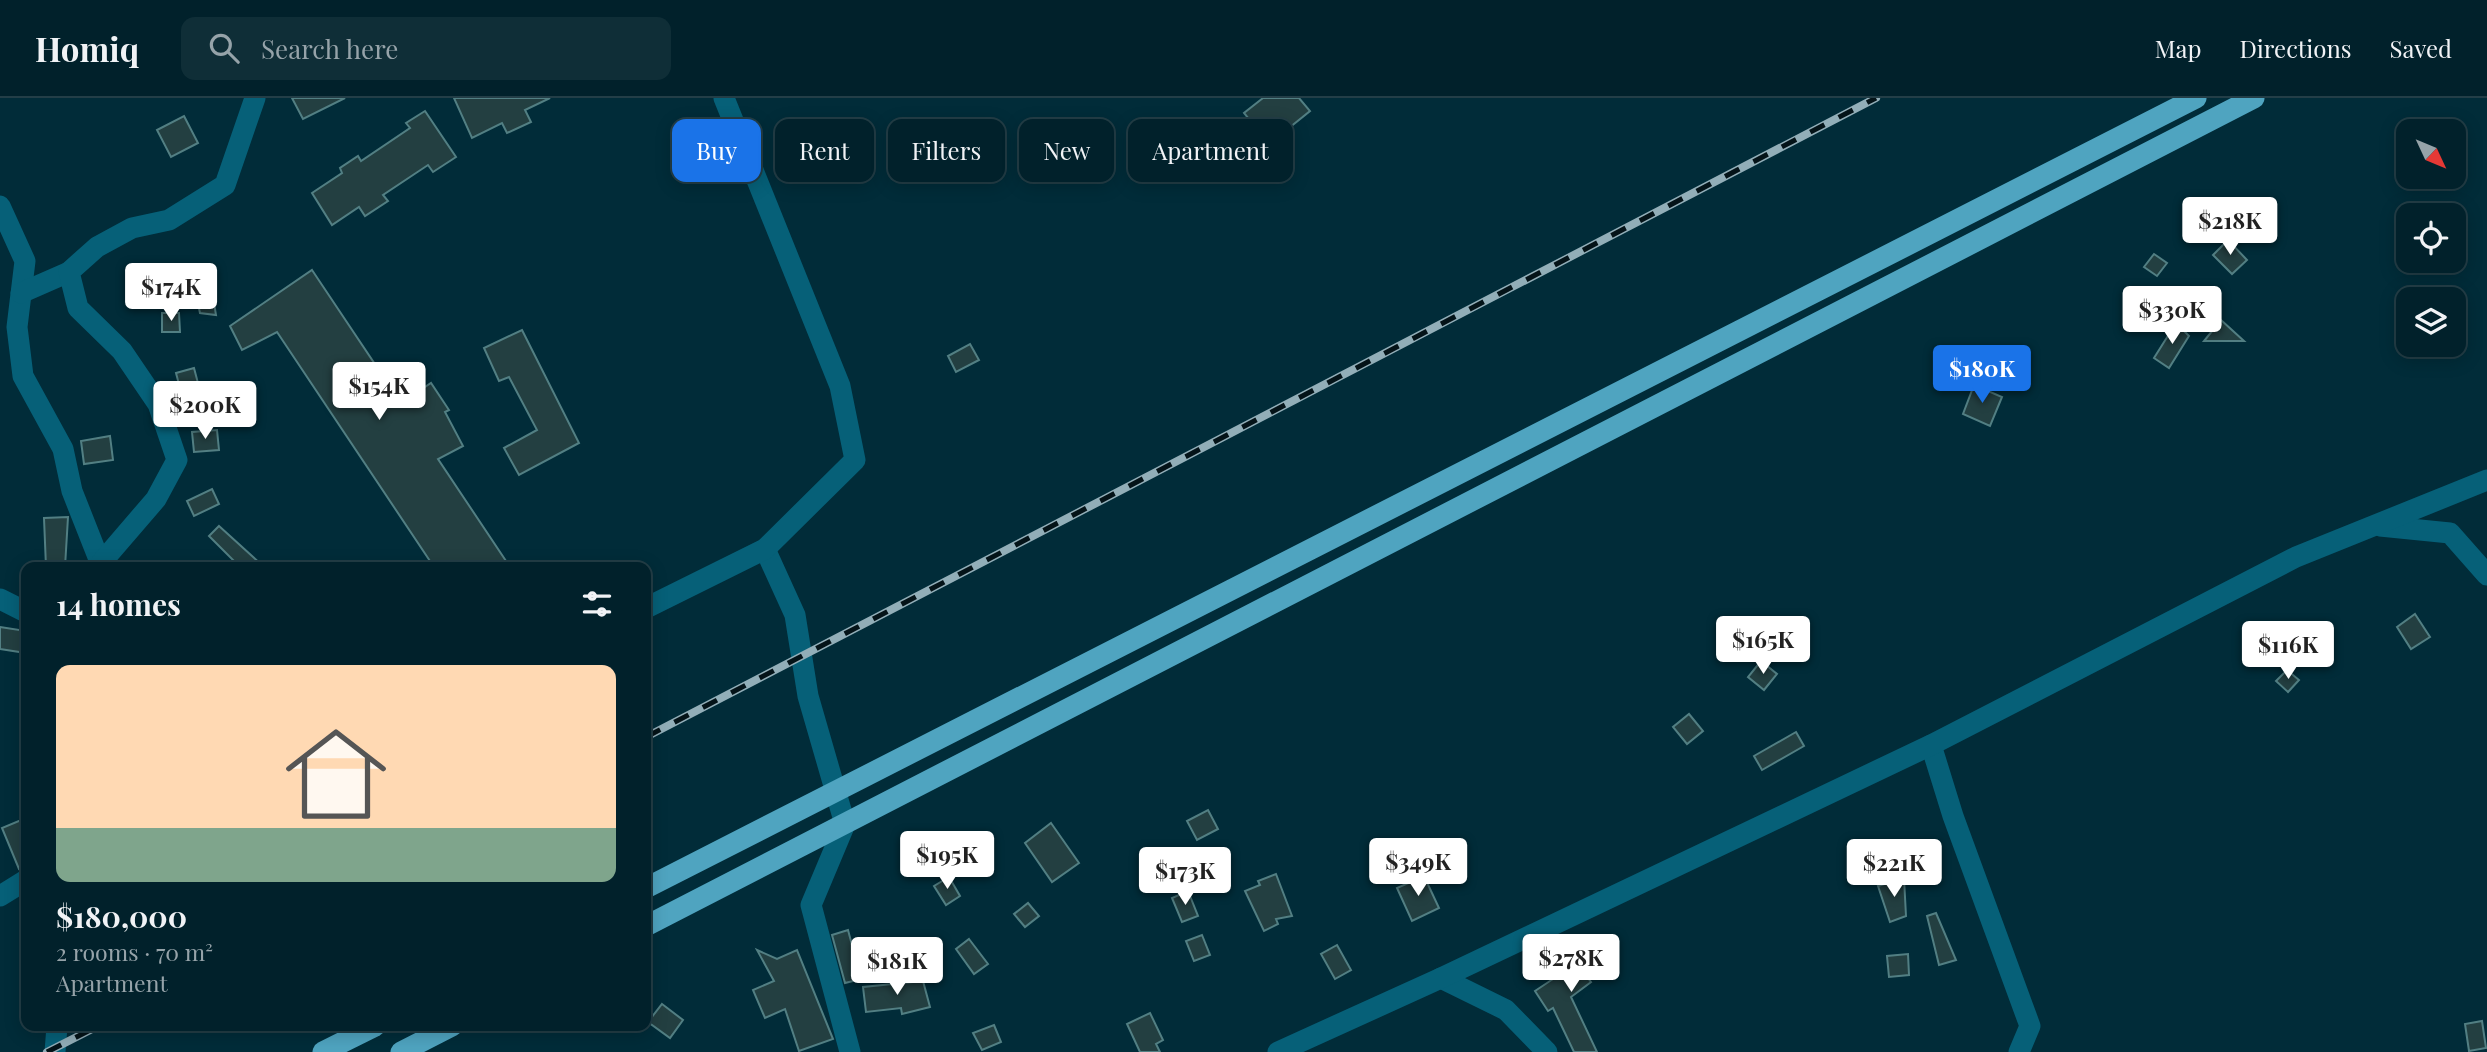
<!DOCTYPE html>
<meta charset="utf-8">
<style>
:root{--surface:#01212b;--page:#0f2e37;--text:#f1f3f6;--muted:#96a3a9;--line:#233e47;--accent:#1a73e8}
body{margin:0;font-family:"Playfair Display",serif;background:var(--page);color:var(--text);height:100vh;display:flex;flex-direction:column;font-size:26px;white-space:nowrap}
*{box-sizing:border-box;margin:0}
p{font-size:23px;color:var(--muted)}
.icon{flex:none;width:38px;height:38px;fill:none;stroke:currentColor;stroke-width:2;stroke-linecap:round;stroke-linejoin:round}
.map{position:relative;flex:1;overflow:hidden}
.side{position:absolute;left:21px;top:464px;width:630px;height:469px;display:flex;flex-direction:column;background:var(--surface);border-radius:14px;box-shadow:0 4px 18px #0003,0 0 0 2px var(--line)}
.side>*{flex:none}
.banner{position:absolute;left:672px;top:21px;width:665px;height:63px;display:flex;gap:14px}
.needle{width:46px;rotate:134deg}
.tools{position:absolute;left:2396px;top:21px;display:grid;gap:14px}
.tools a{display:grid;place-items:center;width:70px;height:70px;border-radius:14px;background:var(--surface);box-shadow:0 4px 18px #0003,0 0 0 2px var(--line);font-size:35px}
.price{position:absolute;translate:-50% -60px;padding:0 16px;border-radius:7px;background:#fff;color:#222;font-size:23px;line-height:46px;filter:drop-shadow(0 2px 4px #0008)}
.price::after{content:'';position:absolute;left:50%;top:42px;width:21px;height:16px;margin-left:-10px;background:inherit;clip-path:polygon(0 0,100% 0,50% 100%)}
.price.selected{background:var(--accent);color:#fff}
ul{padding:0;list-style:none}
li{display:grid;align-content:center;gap:14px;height:371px;padding:0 35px}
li+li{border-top:2px solid var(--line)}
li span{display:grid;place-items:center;height:217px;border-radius:14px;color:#555}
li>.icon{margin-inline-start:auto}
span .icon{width:126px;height:126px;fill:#fffc;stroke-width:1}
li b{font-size:30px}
h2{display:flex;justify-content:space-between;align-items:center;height:84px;padding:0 35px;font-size:30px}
.chip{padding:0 24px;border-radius:14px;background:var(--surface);box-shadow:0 4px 18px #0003,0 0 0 2px var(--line);font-size:24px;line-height:63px}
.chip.selected{background:var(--accent);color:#fff}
header{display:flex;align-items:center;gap:42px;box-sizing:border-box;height:98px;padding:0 35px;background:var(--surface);border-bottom:2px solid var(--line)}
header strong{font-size:33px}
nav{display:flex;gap:38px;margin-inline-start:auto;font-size:24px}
.search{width:490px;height:63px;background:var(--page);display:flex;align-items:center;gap:18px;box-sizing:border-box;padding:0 24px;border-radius:14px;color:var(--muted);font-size:26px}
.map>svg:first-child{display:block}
</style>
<header>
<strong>Homiq</strong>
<div class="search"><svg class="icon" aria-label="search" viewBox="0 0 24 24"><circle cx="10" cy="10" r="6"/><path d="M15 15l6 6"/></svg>Search here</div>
<nav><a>Map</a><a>Directions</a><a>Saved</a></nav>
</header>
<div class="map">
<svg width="2487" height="954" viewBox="0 0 2487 954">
<rect width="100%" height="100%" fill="#012c39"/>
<!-- building -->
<g fill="#233f41" stroke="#527f83" stroke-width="2">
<path d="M292 0H345L303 21Z"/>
<path d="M454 0H550L525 12 531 24 507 35 502 25 472 40Z"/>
<path d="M1263 0H1299L1310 13 1269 46 1244 15Z"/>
<path d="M425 13 456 59 433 74 428 67 383 97 388 103 365 118 359 109 332 127 312 95 342 75 340 70 358 58 361 63 410 30 406 25Z"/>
<path d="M184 18 198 45 171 59 157 32Z"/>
<path d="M829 44 834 52 828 73 801 80 799 69 793 71 789 55Z"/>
<path d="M2228 142 2247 162 2232 176 2213 157Z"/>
<path d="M2154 156 2167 165 2157 178 2144 169Z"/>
<path d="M312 172 401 305 431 285 449 312 445 314 463 348 438 361 506 463 497 469H434L277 234 242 252 230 228Z"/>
<path d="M212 193 216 217 200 215 196 197Z"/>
<path d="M162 215H179L180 234H162Z"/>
<path d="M2221 222 2244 243H2204Z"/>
<path d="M2176 225 2189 238 2169 270 2154 260Z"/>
<path d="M522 232 579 345 519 377 504 350 537 332 509 279 499 283 484 250Z"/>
<path d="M970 246 979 262 956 274 948 258Z"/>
<path d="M194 270 199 289 181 294 176 275Z"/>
<path d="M1974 287 2002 299 1990 328 1963 316Z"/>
<path d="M217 332 219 352 194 354 192 334Z"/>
<path d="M110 338 113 362 84 366 81 343Z"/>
<path d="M212 391 219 406 194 418 187 403Z"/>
<path d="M68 419 65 469H46L44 420Z"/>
<path d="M219 428 264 469H240L209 438Z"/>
<path d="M2415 516 2430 539 2411 551 2397 529Z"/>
<path d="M0 529 26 533V555L0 551Z"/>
<path d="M1761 563 1777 576 1764 592 1748 579Z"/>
<path d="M2287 572 2299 582 2288 594 2276 583Z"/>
<path d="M1689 616 1703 633 1687 646 1673 629Z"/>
<path d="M1796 634 1804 648 1762 672 1754 658Z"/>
<path d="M1208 712 1218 731 1197 742 1187 723Z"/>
<path d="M26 720V769L19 771 2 730Z"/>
<path d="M1051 725 1079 765 1052 784 1025 745Z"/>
<path d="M1276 776 1292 818 1276 821 1278 826 1264 833 1245 793 1260 787 1258 783Z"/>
<path d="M1424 778 1439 810 1412 823 1397 790Z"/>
<path d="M949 779 960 798 946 807 934 788Z"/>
<path d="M1904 780 1906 818 1890 824 1878 788Z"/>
<path d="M1188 793 1198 818 1182 824 1172 800Z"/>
<path d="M1028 805 1039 818 1025 829 1014 816Z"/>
<path d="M1936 815 1956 862 1939 867 1927 818Z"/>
<path d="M848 832 861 881 845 885 832 837Z"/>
<path d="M1202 837 1210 857 1194 863 1186 843Z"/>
<path d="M969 841 988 866 974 876 956 851Z"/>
<path d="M1337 847 1351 872 1335 881 1321 856Z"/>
<path d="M1589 848 1604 873 1587 879 1591 884 1571 899 1597 954H1574L1553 910 1548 913 1535 893 1559 877 1550 860 1565 852 1569 859Z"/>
<path d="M757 852 777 861 797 852 833 941 799 953 785 911 765 920 753 892 774 883Z"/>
<path d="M1908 856 1909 877 1889 879 1887 858Z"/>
<path d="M923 883 930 909 902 916 901 910 866 914 863 889Z"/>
<path d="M662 906 683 922 670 940 648 924Z"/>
<path d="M1150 915 1163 942 1156 946 1160 954H1140L1127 926Z"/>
<path d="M2482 923 2486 950 2469 953 2465 926Z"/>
<path d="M994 927 1001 944 982 952 973 935Z"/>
</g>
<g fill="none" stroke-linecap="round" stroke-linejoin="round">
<!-- minor -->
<g stroke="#066078" stroke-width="21">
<path d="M0 108 25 163 17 229 23 278 63 351 72 393 102 469"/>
<path d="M21 195 69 174"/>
<path d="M2380 428 2450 435 2487 477"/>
<path d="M765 451 795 517 808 598 845 726 811 807 850 954"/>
<path d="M101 465 156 401 177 362 158 306 122 253 78 210 69 174 97 149 132 130 169 122 225 87 255 0"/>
<path d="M0 501 26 514"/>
<path d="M646 510 765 451 855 362 840 288 724 0"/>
<path d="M1931 647 1953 718 2030 928 2019 954"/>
<path d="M0 798 26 782"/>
<path d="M1441 880 1506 912 1547 954"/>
<path d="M55 954 57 928"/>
<path d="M1278 954 1441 880 1931 647 2296 459 2487 382"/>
</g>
<!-- highway -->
<g stroke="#4fa4c0" stroke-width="21">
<path d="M646 790 2196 0"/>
<path d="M646 828 2254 0"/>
<path d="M323 954 375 928"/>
<path d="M401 954 452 928"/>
</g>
<defs>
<g id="rail">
<path d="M646 639 1876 0"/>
<path d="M47 954 98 928"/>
</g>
</defs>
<!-- rail casing -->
<use href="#rail" stroke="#92aeb8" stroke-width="8"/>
<!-- rail -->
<use href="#rail" stroke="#041318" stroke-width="5" stroke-dasharray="16" stroke-linecap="butt"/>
</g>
</svg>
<div class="tools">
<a><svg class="needle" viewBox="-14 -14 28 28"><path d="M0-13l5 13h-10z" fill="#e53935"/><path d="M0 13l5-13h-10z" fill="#96a3a9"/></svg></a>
<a><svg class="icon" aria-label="locate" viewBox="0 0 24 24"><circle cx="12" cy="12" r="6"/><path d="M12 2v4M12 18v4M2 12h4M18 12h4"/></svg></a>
<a><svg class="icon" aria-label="layers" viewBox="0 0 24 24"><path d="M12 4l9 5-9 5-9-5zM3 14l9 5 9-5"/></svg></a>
</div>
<b class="price" style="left:2230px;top:159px">$218K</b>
<b class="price" style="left:171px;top:225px">$174K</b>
<b class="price" style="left:2172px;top:248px">$330K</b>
<b class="price selected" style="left:1982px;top:307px">$180K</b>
<b class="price" style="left:379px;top:324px">$154K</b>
<b class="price" style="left:205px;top:343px">$200K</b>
<b class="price" style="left:1763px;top:578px">$165K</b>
<b class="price" style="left:2288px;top:583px">$116K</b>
<b class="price" style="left:947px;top:793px">$195K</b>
<b class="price" style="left:1418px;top:800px">$349K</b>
<b class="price" style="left:1894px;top:801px">$221K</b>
<b class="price" style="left:1185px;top:809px">$173K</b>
<b class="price" style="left:1571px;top:896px">$278K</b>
<b class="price" style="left:897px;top:899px">$181K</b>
<div class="banner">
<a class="chip selected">Buy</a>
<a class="chip">Rent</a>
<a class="chip">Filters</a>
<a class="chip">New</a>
<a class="chip">Apartment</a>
</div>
<section class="side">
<h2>14 homes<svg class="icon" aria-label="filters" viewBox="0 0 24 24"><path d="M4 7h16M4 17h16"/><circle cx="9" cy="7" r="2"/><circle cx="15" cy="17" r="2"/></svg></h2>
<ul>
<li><span style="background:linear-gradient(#ffd9b3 75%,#7fa58c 0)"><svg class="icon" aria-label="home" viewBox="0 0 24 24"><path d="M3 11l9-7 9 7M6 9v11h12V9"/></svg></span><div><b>$180,000</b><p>2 rooms · 70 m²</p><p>Apartment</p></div></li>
</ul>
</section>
</div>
